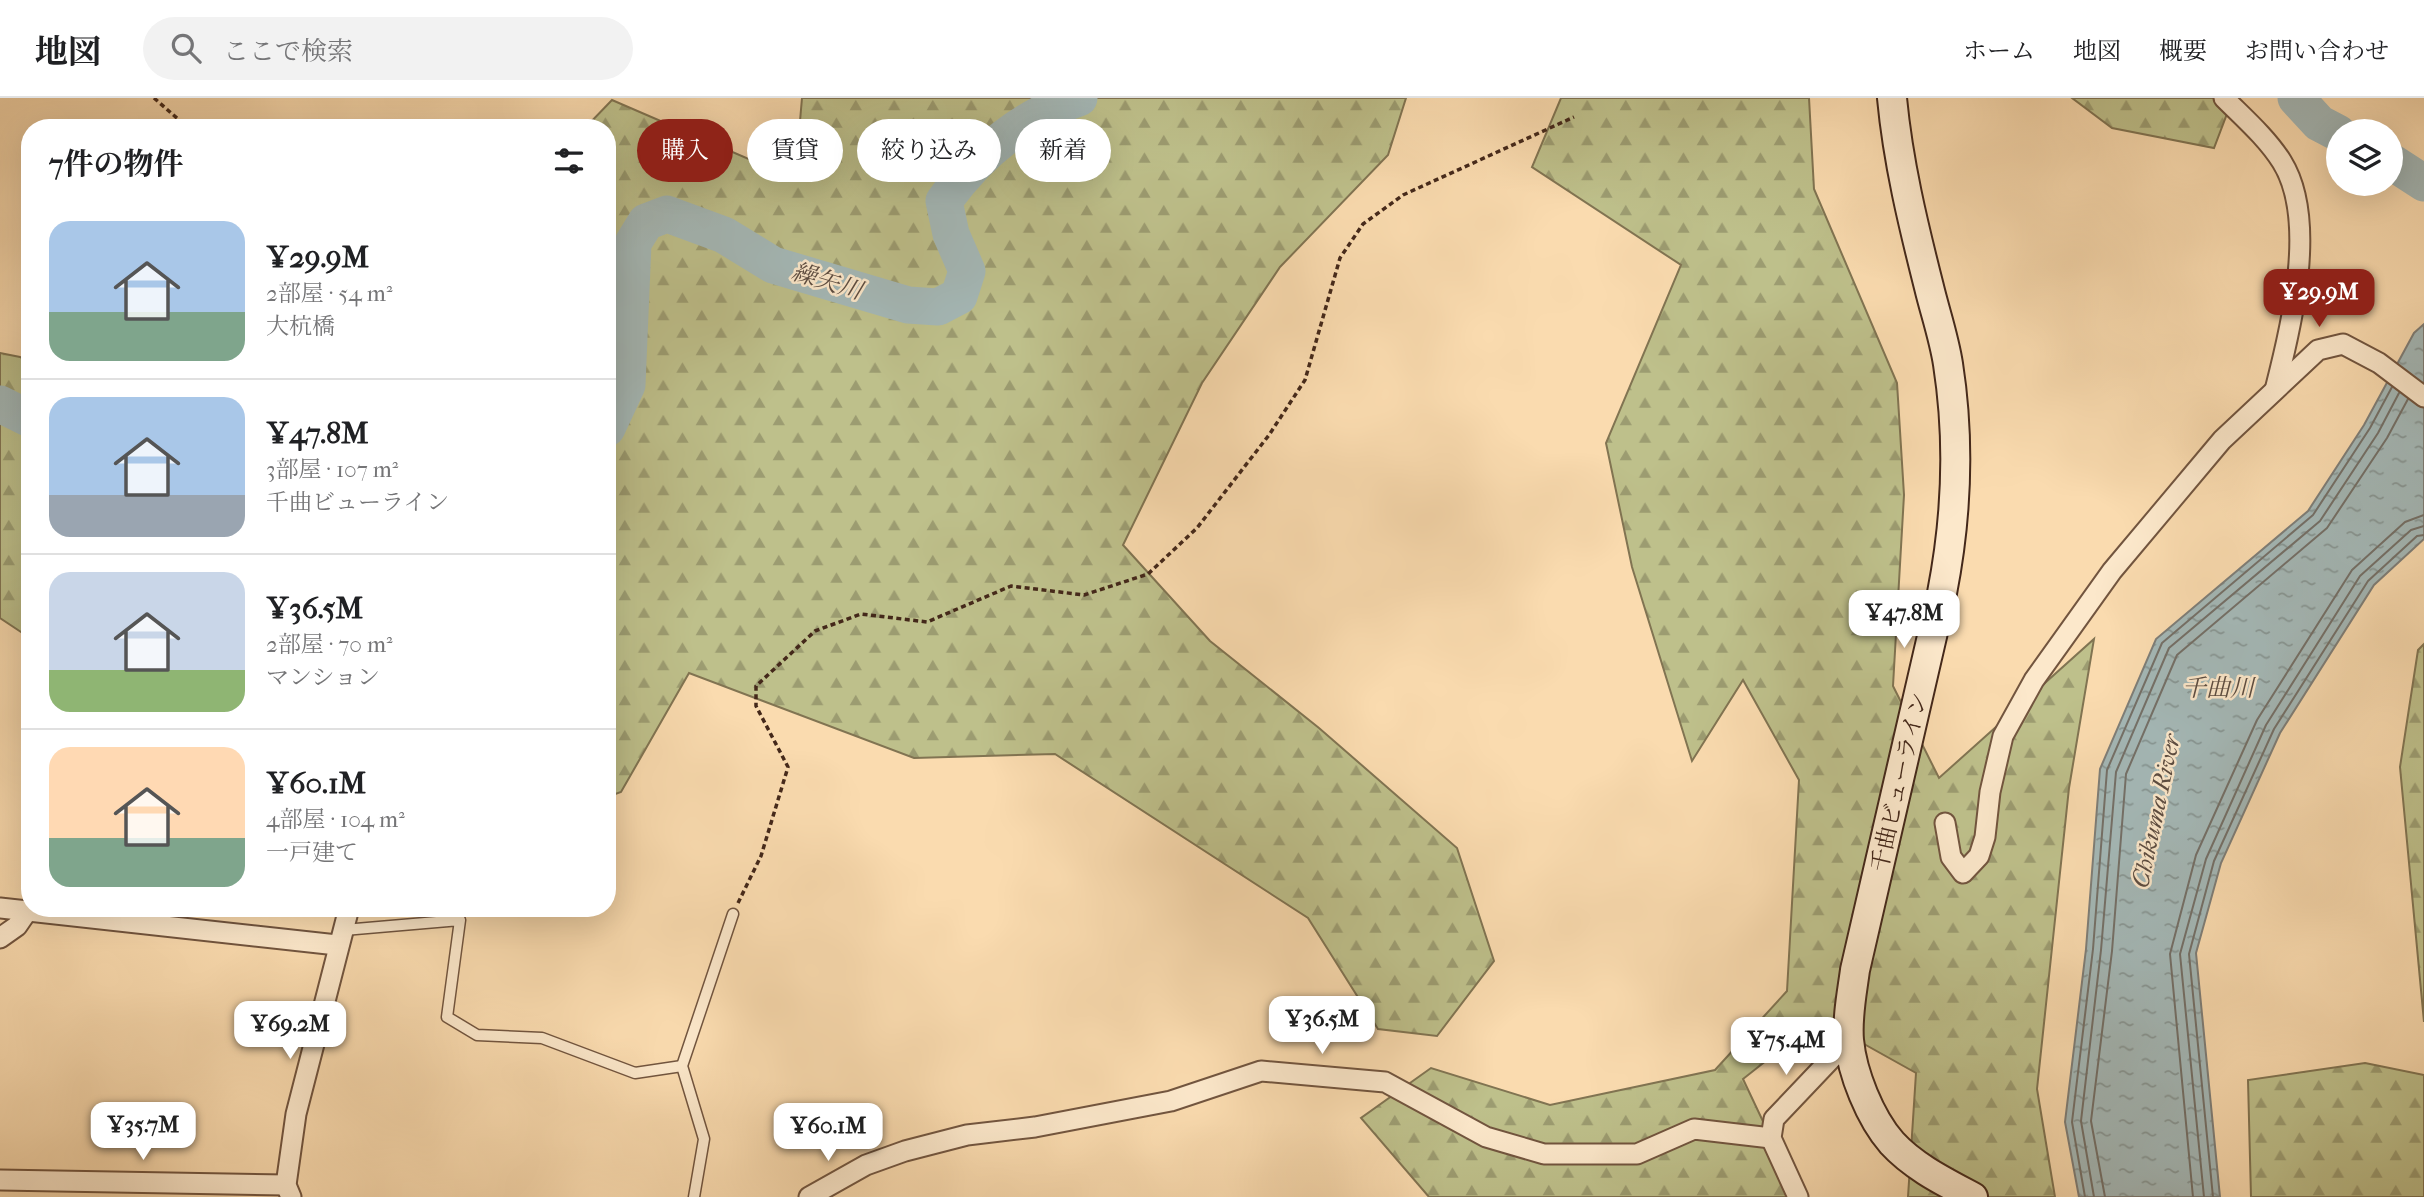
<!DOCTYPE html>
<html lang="ja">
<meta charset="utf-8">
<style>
:root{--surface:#fff;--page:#f2f2f2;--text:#202124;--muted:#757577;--line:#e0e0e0;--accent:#8f2418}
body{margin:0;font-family:"IM FELL French Canon","Noto Serif JP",serif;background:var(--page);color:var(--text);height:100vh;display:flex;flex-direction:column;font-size:26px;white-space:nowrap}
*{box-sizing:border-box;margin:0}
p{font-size:23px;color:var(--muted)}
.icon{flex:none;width:38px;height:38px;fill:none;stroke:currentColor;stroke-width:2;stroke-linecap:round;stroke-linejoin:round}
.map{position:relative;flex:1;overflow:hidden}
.details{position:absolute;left:21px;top:21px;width:595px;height:798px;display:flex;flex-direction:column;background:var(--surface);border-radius:28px;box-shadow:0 7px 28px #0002}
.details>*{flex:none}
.top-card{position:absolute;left:637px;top:21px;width:665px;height:63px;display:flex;gap:14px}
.buttons{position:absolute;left:2326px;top:21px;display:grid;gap:14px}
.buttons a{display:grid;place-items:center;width:77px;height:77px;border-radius:50%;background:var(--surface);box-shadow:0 7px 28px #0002;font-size:35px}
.price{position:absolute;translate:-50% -60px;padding:0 16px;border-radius:14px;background:#fff;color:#222;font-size:23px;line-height:46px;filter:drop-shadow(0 2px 4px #0008)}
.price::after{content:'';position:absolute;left:50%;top:42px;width:21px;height:16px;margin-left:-10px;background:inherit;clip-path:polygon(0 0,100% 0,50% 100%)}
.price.current{background:var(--accent);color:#fff}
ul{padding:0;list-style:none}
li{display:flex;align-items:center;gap:21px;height:175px;padding:0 28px}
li+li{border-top:2px solid var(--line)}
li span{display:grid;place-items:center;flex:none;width:196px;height:140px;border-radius:21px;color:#555}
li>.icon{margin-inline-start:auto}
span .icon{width:84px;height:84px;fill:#fffc;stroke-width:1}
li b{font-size:30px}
h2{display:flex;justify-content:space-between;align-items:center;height:84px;padding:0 28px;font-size:30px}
.chip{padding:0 24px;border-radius:32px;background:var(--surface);box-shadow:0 7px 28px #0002;font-size:24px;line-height:63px}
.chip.current{background:var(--accent);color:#fff}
header{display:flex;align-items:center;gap:42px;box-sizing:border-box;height:98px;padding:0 35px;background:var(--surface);border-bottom:2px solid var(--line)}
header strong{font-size:33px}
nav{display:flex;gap:38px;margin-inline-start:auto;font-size:24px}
.search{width:490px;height:63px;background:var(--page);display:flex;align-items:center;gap:18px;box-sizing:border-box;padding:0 24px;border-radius:38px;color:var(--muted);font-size:26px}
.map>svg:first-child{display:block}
</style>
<header>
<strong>地図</strong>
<div class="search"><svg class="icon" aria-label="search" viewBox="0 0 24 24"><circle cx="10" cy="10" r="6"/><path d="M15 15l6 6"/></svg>ここで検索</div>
<nav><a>ホーム</a><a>地図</a><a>概要</a><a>お問い合わせ</a></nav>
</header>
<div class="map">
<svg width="2424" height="1099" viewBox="0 0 2424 1099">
<defs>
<pattern id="forest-firs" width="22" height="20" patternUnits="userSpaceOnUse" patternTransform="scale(1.75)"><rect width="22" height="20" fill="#bec08b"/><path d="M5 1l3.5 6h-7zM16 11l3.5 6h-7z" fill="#9c9c71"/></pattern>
<pattern id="water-ripples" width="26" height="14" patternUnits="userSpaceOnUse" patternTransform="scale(1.75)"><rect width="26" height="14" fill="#a4b8b7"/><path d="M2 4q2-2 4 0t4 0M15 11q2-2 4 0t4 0" fill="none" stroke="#879694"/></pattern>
</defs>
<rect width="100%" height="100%" fill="#fadbaf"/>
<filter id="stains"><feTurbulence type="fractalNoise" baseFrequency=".00286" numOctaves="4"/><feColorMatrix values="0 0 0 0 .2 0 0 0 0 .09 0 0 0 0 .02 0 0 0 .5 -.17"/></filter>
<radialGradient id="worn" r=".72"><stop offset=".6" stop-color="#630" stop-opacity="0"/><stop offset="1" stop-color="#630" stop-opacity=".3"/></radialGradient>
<!-- forest -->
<g fill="url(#forest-firs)" stroke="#817452" stroke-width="2">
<path d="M802 0H1406L1388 57 1280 169 1202 285 1123 447 1210 543 1319 630 1457 750 1494 863 1437 938 1378 931 1308 820 1055 656 914 660 689 575 621 694 607 699V30H585L612 2 795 81Z"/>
<path d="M1561 0H1809L1814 91 1897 285 1904 397 1893 588 1939 680 2094 541 2069 690 2037 991 2055 1099H1908L1916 975 1819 921 1743 981 1793 1087 1787 1099H1429L1361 1020 1431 970 1550 1007 1715 972 1787 893 1799 682 1743 582 1692 663 1632 469 1606 345 1681 167 1532 69Z"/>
<path d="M2072 0H2233L2214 50 2112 30Z"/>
<path d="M0 255 20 259 30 265V540L0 520Z"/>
<path d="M2424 546V924L2400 669 2418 552Z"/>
<path d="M2365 965 2424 977V1099H2251L2248 982Z"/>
</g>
<!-- water -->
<path fill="url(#water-ripples)" stroke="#7e7e78" stroke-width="2" d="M2424 226V441L2374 487 2280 635 2221 765 2196 855 2220 1099H2079L2065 1024 2086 851 2100 671 2156 541 2308 413 2364 327 2414 235Z"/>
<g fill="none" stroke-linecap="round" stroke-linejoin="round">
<!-- shore -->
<g stroke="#747068" stroke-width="2">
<path d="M2085 1099 2072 1024 2093 851 2107 672 2162 545 2313 417 2370 330 2392 289"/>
<path d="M2094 1099 2081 1023 2101 852 2116 674 2169 550 2320 423 2378 335 2399 295"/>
<path d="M2105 1099 2091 1023 2112 853 2126 676 2177 557 2327 430 2387 340 2408 301"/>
<path d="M2193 1099 2170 856 2196 757 2257 622 2352 472 2405 424 2424 417"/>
<path d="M2204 1099 2180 856 2206 761 2266 627 2360 478 2411 432 2424 428"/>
<path d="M2213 1099 2189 856 2214 763 2274 631 2368 483 2417 438 2424 437"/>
</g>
<!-- river -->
<g stroke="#a4b8b7" stroke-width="37">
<path d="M2296 0 2319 25 2338 35"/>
<path d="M2390 63 2424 85"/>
<path d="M0 306 30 321"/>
<path d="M607 330 627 287 633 145 646 124 667 116 724 137 773 167 908 207 938 209 959 198 967 173 951 136 944 103C978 56 1023 18 1079 0"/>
</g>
<defs>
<g id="lane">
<path d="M344 832 460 822 447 919 477 937 542 940 635 975 682 968"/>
<path d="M694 1099 704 1041 682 968 733 816"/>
</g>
<g id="street">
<path d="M2224 0C2244 20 2267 40 2282 64 2318 122 2291 230 2275 292"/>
<path d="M1945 725 1951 759 1963 775 1979 758 1985 739 1990 694 2003 638 2034 582 2112 473 2222 342 2318 252 2343 246 2379 265 2424 299"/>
<path d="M0 810 337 847"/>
<path d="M0 840 17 828 28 812"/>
<path d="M0 1082 286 1087"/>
<path d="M291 1099 286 1087 296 1016 349 810"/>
<path d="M809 1099 866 1067 905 1053 967 1037 1035 1029 1171 1003 1261 973 1385 984 1486 1039 1544 1056H1637L1694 1031 1771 1040"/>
<path d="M1798 1099 1771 1040 1774 1021 1849 942"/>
</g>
<path id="secondary" d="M1892 0C1898 64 1913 126 1929 189 1935 214 1944 240 1948 266 1960 343 1957 418 1942 495L1855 872C1852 895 1847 918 1849 942 1852 975 1870 1020 1892 1045 1914 1069 1945 1084 1973 1099"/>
</defs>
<!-- lane casing -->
<use href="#lane" stroke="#72553f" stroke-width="13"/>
<!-- street casing -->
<use href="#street" stroke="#72553f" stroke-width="23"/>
<!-- secondary casing -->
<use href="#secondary" stroke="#44281a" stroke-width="32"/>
<!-- path -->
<g stroke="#44281a" stroke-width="3.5" stroke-dasharray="5 3.5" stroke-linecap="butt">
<path d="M154 0 178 21 179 30"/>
<path d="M738 805 761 758 788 669 756 608V588L815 533 861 516 927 524 1011 488 1084 497 1148 476 1197 430 1269 337 1305 282 1340 160 1363 126 1403 97 1574 19"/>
</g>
<!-- lane -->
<use href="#lane" stroke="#fce8cb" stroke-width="10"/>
<!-- street -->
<use href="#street" stroke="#fce8cb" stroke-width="19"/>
<!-- secondary -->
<use href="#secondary" stroke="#fce8cb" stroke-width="28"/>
</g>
<g text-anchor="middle" stroke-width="5" stroke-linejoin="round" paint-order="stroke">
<!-- street labels -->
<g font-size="23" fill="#44281a" stroke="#fce8cb">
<text transform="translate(1899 684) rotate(-77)" y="8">千曲ビューライン</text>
</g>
<!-- water labels -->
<g font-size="24" font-style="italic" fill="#5c4c41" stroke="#fce8cb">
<text transform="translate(827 183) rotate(17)" y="8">繰矢川</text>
<text x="2218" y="598">千曲川</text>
<text transform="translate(2156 713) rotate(-78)" y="8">Chikuma River</text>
</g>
</g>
<rect width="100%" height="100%" filter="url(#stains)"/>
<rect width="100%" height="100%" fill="url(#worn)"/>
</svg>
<div class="buttons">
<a><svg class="icon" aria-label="layers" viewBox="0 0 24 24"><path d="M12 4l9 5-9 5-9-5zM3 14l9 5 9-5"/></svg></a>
</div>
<b class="price current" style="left:2319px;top:231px">¥29.9M</b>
<b class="price" style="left:1904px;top:552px">¥47.8M</b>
<b class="price" style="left:1322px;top:958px">¥36.5M</b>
<b class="price" style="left:290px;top:963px">¥69.2M</b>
<b class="price" style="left:1786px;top:979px">¥75.4M</b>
<b class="price" style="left:143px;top:1064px">¥35.7M</b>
<b class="price" style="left:828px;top:1065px">¥60.1M</b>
<div class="top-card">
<a class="chip current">購入</a>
<a class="chip">賃貸</a>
<a class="chip">絞り込み</a>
<a class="chip">新着</a>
</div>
<section class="details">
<h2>7件の物件<svg class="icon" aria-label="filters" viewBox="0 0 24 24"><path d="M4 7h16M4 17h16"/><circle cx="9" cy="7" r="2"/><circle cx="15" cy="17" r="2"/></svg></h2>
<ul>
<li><span style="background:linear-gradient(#a9c7e8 65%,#7fa58c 0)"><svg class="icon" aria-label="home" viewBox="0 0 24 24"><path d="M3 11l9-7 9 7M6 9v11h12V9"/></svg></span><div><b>¥29.9M</b><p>2部屋 · 54 m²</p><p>大杭橋</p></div></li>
<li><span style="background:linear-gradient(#a9c7e8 70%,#9aa5b1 0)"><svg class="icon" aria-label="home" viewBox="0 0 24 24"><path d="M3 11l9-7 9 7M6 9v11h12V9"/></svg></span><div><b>¥47.8M</b><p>3部屋 · 107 m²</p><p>千曲ビューライン</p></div></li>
<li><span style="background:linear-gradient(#c9d6e8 70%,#8fb573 0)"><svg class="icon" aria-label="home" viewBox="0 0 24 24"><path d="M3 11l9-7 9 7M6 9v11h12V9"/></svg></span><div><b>¥36.5M</b><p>2部屋 · 70 m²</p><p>マンション</p></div></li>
<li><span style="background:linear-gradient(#ffd9b3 65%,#7fa58c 0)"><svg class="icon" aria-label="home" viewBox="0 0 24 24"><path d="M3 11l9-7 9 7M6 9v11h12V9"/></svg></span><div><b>¥60.1M</b><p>4部屋 · 104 m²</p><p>一戸建て</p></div></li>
</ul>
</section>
</div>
